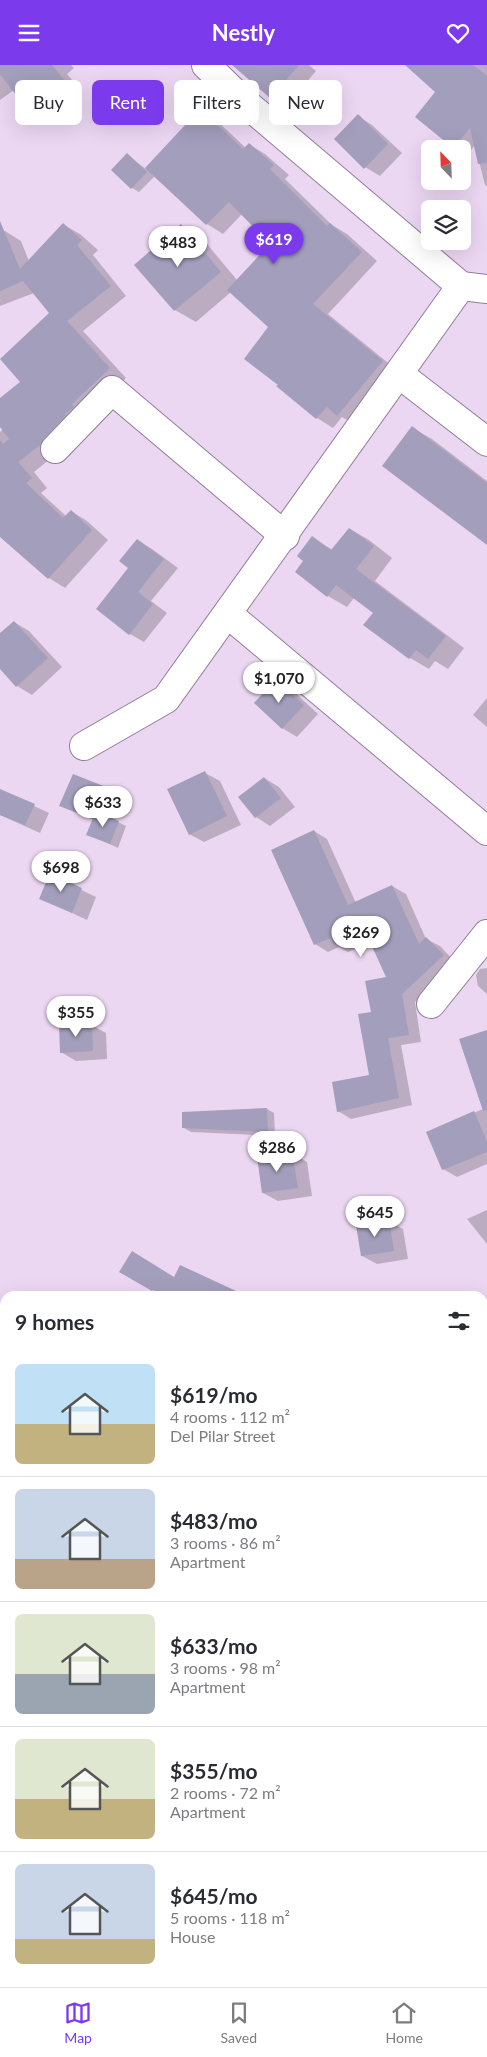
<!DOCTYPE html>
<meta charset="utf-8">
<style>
:root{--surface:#fff;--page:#f2f2f3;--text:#2b2b33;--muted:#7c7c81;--line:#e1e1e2;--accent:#7c3aed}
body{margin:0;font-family:Lato,sans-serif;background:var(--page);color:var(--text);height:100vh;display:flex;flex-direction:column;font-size:19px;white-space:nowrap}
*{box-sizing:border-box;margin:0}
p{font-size:16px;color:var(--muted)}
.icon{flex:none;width:28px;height:28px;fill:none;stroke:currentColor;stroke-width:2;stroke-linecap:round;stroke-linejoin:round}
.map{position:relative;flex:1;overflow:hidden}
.panel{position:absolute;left:0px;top:1226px;width:488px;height:696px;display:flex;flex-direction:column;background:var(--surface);border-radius:15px 15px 0 0;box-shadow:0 5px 20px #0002}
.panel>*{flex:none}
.hud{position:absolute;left:15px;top:15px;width:458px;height:45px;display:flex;gap:10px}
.needle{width:32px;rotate:337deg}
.buttons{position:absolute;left:421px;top:75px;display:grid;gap:10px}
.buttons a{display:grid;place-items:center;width:50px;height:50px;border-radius:8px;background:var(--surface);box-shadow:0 5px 20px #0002;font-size:25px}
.price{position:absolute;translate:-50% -42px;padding:0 11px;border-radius:18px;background:#fff;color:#222;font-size:16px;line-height:32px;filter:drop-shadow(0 1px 2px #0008)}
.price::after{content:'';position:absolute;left:50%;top:30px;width:15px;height:11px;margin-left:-8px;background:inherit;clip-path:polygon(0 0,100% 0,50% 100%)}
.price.current{background:var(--accent);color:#fff}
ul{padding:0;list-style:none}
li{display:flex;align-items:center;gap:15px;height:125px;padding:0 15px}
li+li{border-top:1px solid var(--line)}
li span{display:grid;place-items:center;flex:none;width:140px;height:100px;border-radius:8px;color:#555}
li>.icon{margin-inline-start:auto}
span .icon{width:60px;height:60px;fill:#fffc;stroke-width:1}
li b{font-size:21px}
h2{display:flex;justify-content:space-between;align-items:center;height:60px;padding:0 15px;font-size:21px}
.chip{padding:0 18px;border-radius:8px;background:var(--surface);box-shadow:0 5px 20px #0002;font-size:18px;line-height:45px}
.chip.current{background:var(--accent);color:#fff}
header{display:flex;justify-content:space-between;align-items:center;height:65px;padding:0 15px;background:var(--accent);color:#fff;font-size:22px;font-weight:700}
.dock{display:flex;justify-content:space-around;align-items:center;height:70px;border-top:1px solid var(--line);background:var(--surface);font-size:14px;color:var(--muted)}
.dock a{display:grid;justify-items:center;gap:2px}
.dock .current{color:var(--accent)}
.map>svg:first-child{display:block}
</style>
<header><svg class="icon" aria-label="menu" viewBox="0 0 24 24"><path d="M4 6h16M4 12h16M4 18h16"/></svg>Nestly<svg class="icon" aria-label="heart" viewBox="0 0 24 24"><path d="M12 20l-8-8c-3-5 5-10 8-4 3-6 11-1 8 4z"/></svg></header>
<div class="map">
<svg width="487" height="1922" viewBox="0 0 487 1922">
<rect width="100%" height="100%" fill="#ecd7f3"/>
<!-- shadow -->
<g fill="#0003">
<path d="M0 0H71L74 3 67 9 82 27 47 55 30 46 14 25 0 35Z"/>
<path d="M234 0H309L316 6 286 41 271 32Z"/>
<path d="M407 0H487V121L485 120 475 80 467 90 462 87V84L454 82 417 52 436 27Z"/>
<path d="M200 46 216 55 246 83 249 79 265 89 289 110 285 114 332 160 347 169 377 196 328 249 398 306 354 359 342 352 333 363 317 353 278 321 269 262 231 227 196 257 175 245 136 200 181 161 202 173 237 215 271 178 242 149 223 169 207 159 155 111 139 127 132 123 127 90 146 104Z"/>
<path d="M358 51 372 60 402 88 380 111 365 102Z"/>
<path d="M64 160 80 169 98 185 93 190 126 231 83 266 126 313 87 348 56 389 34 407 47 423 41 428 66 451 71 446 87 456 108 475 65 523 49 513 0 470V367L3 364 0 360V334L21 317 51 249 34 228 0 241V168L5 166 21 176 29 196Z"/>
<path d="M412 363 432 374 487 416V478Z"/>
<path d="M350 464 369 475 392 493 375 516 464 583 448 604 435 596 429 604 410 593 365 560 374 547 354 533 347 542 328 531 296 507 305 495 312 473 333 485Z"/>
<path d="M137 475 152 484 178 503 151 536 167 548 144 577 130 569V503Z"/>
<path d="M14 557 29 566 62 602 32 630 17 621 0 603V570Z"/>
<path d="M277 616 291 624 318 649 297 672 282 663Z"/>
<path d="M487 633V662L473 650Z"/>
<path d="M205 708 220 716 241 760 204 777 189 769Z"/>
<path d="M264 713 279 722 295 742 270 761 256 752Z"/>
<path d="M105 723 117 730 108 752 126 761 118 783 88 769 94 755 61 740Z"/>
<path d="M0 725 49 748 40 768 0 750Z"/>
<path d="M314 766 327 774 356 838 392 821 406 829 426 874 440 881 456 898 415 937 421 977 401 980 412 1040 351 1054 338 1046 370 1011 372 948 388 913 371 877 348 887 339 882 328 887 315 879Z"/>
<path d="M50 810 96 832 87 855 40 833Z"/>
<path d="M487 903V929L478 921 476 910 480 904Z"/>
<path d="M91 960 106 968 107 994 76 996 61 987Z"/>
<path d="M487 969V1099L457 1112 443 1104 428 1067 483 1044Z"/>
<path d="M267 1044 274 1048 275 1071 191 1067 184 1063Z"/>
<path d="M292 1088 307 1097 312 1131 278 1136 263 1128Z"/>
<path d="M487 1145V1179L467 1154Z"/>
<path d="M389 1156 403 1164 408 1194 377 1199 362 1191Z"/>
<path d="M121 1206 175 1213 230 1226 228 1231H164Z"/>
<path d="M487 1254V1276L482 1260V1256Z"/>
</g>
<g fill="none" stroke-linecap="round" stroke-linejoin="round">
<!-- river -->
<g stroke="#6187b8" stroke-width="50">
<path d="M0 1602 5 1605"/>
<path d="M413 1918 415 1922"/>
</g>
</g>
<!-- building -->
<g fill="#a29ebc">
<path d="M0 0H52L66 17 29 47 0 9Z"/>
<path d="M232 0H299L270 33Z"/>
<path d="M405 0H473L487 11V98L478 99 470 63 453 83 415 52 435 27Z"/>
<path d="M200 44 243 84 249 78 274 100 270 104 327 161 330 158 362 187 313 239 383 296 337 351 327 342 316 354 276 321 278 320 244 294 268 262 227 225 270 179 229 137 206 160 145 103Z"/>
<path d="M358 49 388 79 364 104 334 74Z"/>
<path d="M127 88 147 107 131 124 111 105Z"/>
<path d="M0 156 20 204 63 158 82 175 77 180 111 221 67 256 110 303 72 339 74 342 65 349 66 350 44 373 40 380 18 397 32 413 26 418 63 453 71 445 92 465 48 514 0 472V375L3 379 9 374 0 362V333L20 317 0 294 49 248 23 216 0 226Z"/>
<path d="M181 159 221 207 174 246 134 200Z"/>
<path d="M412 361 487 418V480L382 401Z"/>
<path d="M349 463 374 481 356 504 446 571 428 594 416 585 409 594 363 560 373 548 336 520 327 532 295 507 303 496 297 491 312 471 331 485Z"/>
<path d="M137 474 164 494 138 527 153 539 129 570 96 544 128 503 119 496Z"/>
<path d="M14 556 48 593 16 622 0 604V568Z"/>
<path d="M276 614 304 640 282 664 254 638Z"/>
<path d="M205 706 227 751 189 770 167 724Z"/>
<path d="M73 709 106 722 93 754 59 741Z"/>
<path d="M264 712 281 733 255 753 238 732Z"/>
<path d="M0 724 35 739 25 760 0 750Z"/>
<path d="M96 746 119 756 110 779 86 770Z"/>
<path d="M314 765 348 840 392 820 419 879 426 872 444 890 402 929 409 970 388 973 399 1033 337 1047 332 1017 369 1010 358 949 371 947 365 916 386 912 365 866 334 880 331 873 314 880 271 785Z"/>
<path d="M50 808 82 823 72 848 39 834Z"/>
<path d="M92 959 93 986 60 988 59 960Z"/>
<path d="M487 965V1045L483 1046 459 974Z"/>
<path d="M267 1043 268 1067 182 1063V1047Z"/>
<path d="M474 1046 487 1077V1087L442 1105 426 1067Z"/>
<path d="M292 1087 298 1123 262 1128 257 1092Z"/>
<path d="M389 1155 394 1186 361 1191 356 1160Z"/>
<path d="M132 1186 174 1212 180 1200 247 1231H165L153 1225 152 1226 119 1207Z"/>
</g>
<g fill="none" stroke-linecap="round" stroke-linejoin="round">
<defs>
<g id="minor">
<path d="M206 0 242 35 461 221"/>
<path d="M461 221 487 224"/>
<path d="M399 309 487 377"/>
<path d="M55 384 112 325 285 471"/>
<path d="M228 549 487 766"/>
<path d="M84 681 166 634 461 221"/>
<path d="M431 939 487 869"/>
</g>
</defs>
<!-- minor casing -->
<use href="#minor" stroke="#907d97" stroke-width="30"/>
<!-- minor -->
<use href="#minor" stroke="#fff" stroke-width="28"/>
</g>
</svg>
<div class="buttons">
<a><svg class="needle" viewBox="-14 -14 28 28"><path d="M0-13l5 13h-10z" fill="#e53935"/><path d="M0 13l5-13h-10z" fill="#7c7c81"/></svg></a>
<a><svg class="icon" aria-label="layers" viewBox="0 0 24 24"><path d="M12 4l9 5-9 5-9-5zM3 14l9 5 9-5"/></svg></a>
</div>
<b class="price current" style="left:274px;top:200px">$619</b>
<b class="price" style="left:178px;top:203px">$483</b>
<b class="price" style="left:279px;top:639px">$1,070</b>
<b class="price" style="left:103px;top:763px">$633</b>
<b class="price" style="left:61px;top:828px">$698</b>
<b class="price" style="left:361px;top:893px">$269</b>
<b class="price" style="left:76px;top:973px">$355</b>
<b class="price" style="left:277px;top:1108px">$286</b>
<b class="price" style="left:375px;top:1173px">$645</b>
<div class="hud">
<a class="chip">Buy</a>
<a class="chip current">Rent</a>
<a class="chip">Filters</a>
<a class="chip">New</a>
</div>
<section class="panel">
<h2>9 homes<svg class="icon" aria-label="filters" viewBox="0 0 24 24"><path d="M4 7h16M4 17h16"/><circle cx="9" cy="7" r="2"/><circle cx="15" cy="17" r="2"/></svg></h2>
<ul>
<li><span style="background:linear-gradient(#bfe0f5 60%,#c2b280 0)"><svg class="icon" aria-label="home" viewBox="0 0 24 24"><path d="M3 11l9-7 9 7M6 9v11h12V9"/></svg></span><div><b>$619/mo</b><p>4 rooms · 112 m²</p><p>Del Pilar Street</p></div></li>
<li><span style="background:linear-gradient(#c9d6e8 70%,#b9a48a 0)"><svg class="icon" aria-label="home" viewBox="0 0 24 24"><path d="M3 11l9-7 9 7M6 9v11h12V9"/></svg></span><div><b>$483/mo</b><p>3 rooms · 86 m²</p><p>Apartment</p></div></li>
<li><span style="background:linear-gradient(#dfe7d0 60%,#9aa5b1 0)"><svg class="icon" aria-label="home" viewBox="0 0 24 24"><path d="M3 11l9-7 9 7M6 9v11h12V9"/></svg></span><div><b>$633/mo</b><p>3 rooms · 98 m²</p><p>Apartment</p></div></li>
<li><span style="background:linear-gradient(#dfe7d0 60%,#c2b280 0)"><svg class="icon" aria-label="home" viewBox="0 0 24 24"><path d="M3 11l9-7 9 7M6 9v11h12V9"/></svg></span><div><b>$355/mo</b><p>2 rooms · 72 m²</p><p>Apartment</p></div></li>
<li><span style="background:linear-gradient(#c9d6e8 75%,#c2b280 0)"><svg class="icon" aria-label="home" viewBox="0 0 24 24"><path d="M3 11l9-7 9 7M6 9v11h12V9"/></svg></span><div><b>$645/mo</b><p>5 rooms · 118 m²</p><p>House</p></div></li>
</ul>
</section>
</div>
<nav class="dock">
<a class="current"><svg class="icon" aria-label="map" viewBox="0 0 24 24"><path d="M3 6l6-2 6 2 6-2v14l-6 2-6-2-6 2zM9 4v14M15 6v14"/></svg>Map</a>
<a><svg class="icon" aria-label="saved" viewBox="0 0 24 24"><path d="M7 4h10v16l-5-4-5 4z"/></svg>Saved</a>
<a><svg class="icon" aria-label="home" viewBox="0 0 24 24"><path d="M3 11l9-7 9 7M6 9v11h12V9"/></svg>Home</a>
</nav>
